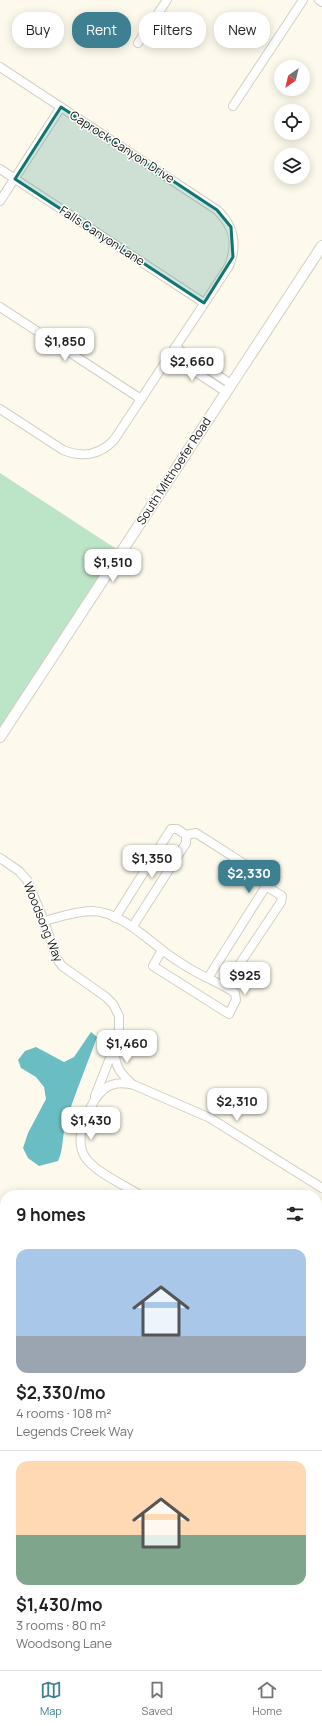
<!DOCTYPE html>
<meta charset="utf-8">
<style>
:root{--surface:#fff;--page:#f2f2f2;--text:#202124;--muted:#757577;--line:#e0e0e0;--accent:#3e7f92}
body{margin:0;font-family:Manrope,sans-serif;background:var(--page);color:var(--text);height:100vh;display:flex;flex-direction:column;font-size:15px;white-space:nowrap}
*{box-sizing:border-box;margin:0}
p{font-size:13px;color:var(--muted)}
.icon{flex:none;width:22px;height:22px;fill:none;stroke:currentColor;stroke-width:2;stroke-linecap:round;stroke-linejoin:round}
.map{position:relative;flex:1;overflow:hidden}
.side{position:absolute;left:0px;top:1190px;width:322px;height:480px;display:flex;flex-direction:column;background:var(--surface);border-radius:16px 16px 0 0;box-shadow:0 2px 10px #0003}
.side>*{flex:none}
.guide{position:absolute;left:12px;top:12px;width:298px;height:36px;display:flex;gap:8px}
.needle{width:26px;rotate:214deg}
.controls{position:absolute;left:274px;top:60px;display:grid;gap:8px}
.controls a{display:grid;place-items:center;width:36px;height:36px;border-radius:50%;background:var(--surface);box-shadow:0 2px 10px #0003;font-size:20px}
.price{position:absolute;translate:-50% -34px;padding:0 9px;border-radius:8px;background:#fff;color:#222;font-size:13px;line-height:26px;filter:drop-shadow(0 1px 2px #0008)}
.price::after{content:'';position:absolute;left:50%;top:24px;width:12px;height:9px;margin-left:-6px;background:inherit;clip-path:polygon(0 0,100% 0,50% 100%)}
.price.current{background:var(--accent);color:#fff}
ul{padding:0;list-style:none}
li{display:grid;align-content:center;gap:8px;height:212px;padding:0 16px}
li+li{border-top:1px solid var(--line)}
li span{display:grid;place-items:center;height:124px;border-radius:12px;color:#555}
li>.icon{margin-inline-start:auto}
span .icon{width:72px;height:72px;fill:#fffc;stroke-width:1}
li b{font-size:17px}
h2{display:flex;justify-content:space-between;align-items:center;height:48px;padding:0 16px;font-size:17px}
.pill{padding:0 14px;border-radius:16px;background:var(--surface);box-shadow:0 2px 10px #0003;font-size:14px;line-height:36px}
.pill.current{background:var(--accent);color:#fff}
.tab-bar{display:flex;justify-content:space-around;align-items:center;height:56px;border-top:1px solid var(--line);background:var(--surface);font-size:11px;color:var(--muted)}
.tab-bar a{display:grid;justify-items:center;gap:2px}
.tab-bar .current{color:var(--accent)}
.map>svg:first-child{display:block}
</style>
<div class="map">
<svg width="322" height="1670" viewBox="0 0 322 1670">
<rect width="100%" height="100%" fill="#fdfaed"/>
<!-- green -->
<path fill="#bce4c7" d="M0 473 121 552 0 737Z"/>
<!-- water -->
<path fill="#6abec3" d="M91 1032 97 1037C87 1065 75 1093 66 1122 62 1134 64 1149 58 1161L39 1166 28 1158 23 1148 28 1133 46 1099 44 1087 36 1077 21 1068 18 1060 25 1051 36 1047 64 1062 74 1057Z"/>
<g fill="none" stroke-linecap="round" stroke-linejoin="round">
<defs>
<g id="minor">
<path d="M319 0 322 2"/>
<path d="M138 43 167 0"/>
<path d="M0 67 217 210C234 226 238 244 229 266L114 440C100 455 82 458 63 450L0 409"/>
<path d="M233 106 303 0"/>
<path d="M0 169 204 303"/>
<path d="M0 201 61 107"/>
<path d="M0 307 141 399"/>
<path d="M175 347 231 384"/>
<path d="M170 355 226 392"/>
<path d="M186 835 196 833 257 872 265 878 266 886 208 978"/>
<path d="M0 858 19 871 27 880 44 921 57 959 62 966 106 997 113 1004 119 1016V1035L95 1096"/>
<path d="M115 918 171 829H177L186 835V843L133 926"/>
<path d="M44 921C60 917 76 911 92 911 119 912 141 934 161 949 168 955 176 960 184 965 200 976 219 982 235 993L236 1000 229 1014 153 966 162 950"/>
<path d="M225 986 281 902 282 896 266 886"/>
<path d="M115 1050C114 1066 121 1074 132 1084"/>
<path d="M140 1195C124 1185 95 1172 85 1157 77 1143 81 1129 87 1116 96 1093 107 1078 134 1085L210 1118 322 1188"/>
<path d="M319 1288 322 1310"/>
<path d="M317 1314 322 1317"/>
<path d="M164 1670 167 1665"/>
</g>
<g id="major">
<path d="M0 737 322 246"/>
<path d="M0 1513 5 1518"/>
<path d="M0 1525 5 1526"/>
<path d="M252 1665 261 1670"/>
</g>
</defs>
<!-- minor casing -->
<use href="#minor" stroke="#d2cfc3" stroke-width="10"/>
<!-- major casing -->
<use href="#major" stroke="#d2cfc3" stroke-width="12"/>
<!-- minor -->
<use href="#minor" stroke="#fff" stroke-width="8"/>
<!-- major -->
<use href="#major" stroke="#fff" stroke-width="10"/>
</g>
<!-- marked area -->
<path fill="#0f766e" fill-opacity="0.2" stroke="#0f766e" stroke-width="3" stroke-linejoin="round" d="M61 107 217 210 231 227 233 257 204 303 15 179Z"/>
<g text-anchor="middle" stroke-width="3" stroke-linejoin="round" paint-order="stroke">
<!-- street labels -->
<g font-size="12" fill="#171611" stroke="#fff">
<text transform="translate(122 147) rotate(33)" y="4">Caprock Canyon Drive</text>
<text transform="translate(102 236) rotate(33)" y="4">Falls Canyon Lane</text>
<text transform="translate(174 471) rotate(-57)" y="4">South Mitthoefer Road</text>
<text transform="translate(43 922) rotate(68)" y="4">Woodsong Way</text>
</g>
</g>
</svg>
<div class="controls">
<a><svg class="needle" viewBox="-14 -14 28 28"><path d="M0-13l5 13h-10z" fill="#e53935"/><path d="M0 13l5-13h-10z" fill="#757577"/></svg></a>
<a><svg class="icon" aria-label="locate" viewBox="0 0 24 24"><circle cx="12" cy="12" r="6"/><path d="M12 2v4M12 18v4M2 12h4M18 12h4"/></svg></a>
<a><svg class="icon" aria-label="layers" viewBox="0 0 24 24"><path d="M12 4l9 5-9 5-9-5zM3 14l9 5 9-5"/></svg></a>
</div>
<b class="price" style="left:65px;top:362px">$1,850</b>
<b class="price" style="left:192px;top:382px">$2,660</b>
<b class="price" style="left:113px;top:583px">$1,510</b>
<b class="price" style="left:152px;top:879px">$1,350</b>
<b class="price current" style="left:249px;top:894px">$2,330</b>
<b class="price" style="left:245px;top:996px">$925</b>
<b class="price" style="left:127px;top:1064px">$1,460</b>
<b class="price" style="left:237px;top:1122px">$2,310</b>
<b class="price" style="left:91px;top:1141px">$1,430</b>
<div class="guide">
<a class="pill">Buy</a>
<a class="pill current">Rent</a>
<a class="pill">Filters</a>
<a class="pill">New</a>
</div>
<section class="side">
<h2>9 homes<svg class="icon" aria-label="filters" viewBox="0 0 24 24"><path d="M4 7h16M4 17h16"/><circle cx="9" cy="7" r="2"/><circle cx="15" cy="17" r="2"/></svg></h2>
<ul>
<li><span style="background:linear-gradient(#a9c7e8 70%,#9aa5b1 0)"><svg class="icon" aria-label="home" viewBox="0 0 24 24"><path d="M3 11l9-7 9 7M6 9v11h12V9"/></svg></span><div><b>$2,330/mo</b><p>4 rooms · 108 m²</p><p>Legends Creek Way</p></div></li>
<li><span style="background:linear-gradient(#ffd9b3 60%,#7fa58c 0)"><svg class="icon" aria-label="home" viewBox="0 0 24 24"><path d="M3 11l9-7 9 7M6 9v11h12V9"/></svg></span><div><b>$1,430/mo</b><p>3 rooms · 80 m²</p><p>Woodsong Lane</p></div></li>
</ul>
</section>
</div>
<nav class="tab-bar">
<a class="current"><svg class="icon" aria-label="map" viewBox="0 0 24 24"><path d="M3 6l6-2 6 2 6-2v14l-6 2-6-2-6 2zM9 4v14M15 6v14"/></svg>Map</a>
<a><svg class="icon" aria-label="saved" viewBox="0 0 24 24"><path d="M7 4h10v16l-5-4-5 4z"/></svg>Saved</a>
<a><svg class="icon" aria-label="home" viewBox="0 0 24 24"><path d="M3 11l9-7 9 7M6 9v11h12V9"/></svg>Home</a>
</nav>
